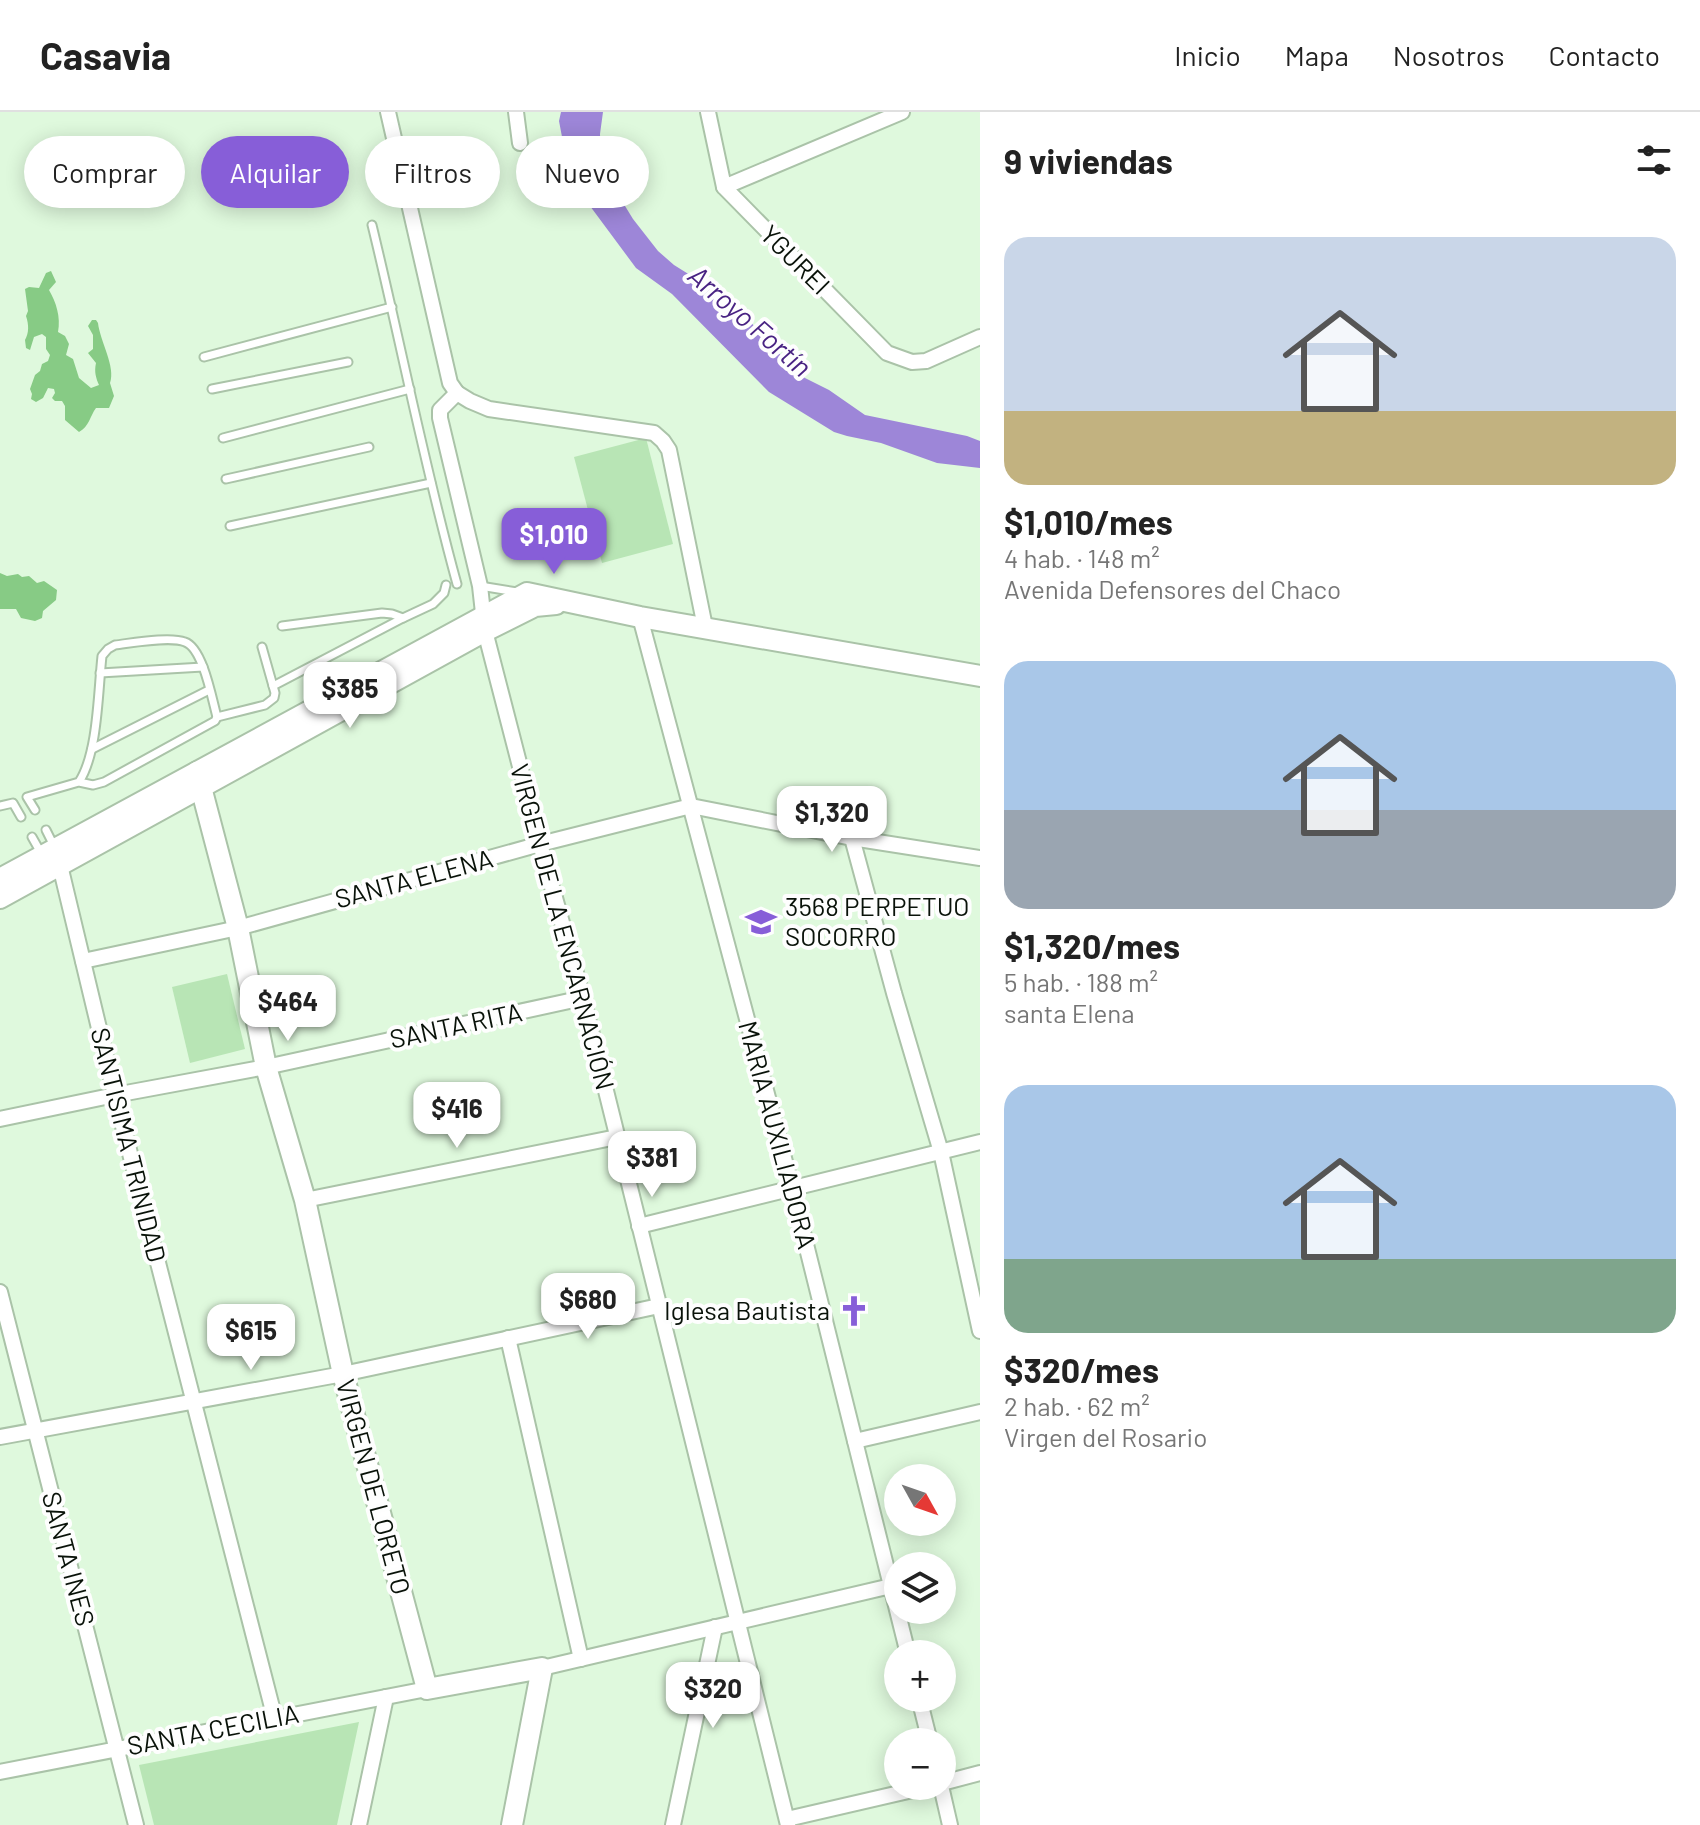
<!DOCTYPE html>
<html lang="es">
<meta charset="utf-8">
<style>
:root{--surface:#fff;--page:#f2f2f2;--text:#222;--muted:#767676;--line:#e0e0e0;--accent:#875ed8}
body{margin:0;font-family:Barlow,sans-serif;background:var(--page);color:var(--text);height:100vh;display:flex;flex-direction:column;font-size:30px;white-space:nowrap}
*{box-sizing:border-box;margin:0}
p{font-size:26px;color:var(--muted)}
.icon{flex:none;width:44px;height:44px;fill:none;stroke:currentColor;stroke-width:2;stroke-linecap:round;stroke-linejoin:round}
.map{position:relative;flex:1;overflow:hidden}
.details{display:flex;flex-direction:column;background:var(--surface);width:720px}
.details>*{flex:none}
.hud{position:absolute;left:24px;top:24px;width:760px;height:72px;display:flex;gap:16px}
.needle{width:52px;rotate:130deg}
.buttons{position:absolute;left:884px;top:1352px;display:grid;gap:16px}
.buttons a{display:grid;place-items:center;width:72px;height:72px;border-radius:50%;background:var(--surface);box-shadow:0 4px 20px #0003;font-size:40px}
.price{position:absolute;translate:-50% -68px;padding:0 18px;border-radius:16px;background:#fff;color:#222;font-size:26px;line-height:52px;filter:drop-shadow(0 2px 4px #0008)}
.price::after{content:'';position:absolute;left:50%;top:48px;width:24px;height:18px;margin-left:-12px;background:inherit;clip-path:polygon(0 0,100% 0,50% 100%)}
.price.selected{background:var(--accent);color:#fff}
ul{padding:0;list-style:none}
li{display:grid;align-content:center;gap:16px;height:424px;padding:0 24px}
li span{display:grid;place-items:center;height:248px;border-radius:24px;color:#555}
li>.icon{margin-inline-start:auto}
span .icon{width:144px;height:144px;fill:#fffc;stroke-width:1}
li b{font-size:34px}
h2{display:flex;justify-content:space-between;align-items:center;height:96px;padding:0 24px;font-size:34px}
.tag{padding:0 28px;border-radius:36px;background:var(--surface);box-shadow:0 4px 20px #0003;font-size:28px;line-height:72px}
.tag.selected{background:var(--accent);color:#fff}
header{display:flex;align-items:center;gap:48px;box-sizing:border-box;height:112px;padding:0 40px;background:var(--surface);border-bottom:2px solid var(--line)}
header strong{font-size:38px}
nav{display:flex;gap:44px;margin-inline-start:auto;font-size:28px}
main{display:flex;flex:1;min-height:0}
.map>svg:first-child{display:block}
</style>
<header>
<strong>Casavia</strong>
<nav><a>Inicio</a><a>Mapa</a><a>Nosotros</a><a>Contacto</a></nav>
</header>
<main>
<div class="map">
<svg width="980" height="1713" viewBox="0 0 980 1713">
<rect width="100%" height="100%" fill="#dff9dd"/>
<!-- green -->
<g fill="#b8e5b5">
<path d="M646 326 673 432 602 451 574 345Z"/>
<path d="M227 862 245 937 190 951 172 875Z"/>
<path d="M359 1610 337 1713H154L139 1653Z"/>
</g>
<!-- forest -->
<g fill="#87cb85">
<path d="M51 159 56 170 49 178C56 190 61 205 58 220L65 224 69 232 66 243 73 247 79 266 91 276 99 273C96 266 94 260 96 251L88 241 93 237V223L88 214 92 208H96L98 211C100 229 116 255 110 271L114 284 109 296H96C90 304 89 315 79 320L65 308V294L62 289H55L52 286 55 281 54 277 48 276 43 286 36 290 31 287 32 282 30 277 35 263 40 259 42 252 48 249 50 243 46 237V225L42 222 34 225 30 238 26 236 25 228C29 221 29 213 26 204L28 199 25 177 29 175 39 176 46 161Z"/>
<path d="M0 461 7 464 18 462 22 465 29 464 37 471 44 469 57 478 56 488 43 499 42 506 35 509 21 506 16 497H0Z"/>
</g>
<!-- water -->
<path fill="#9d86d8" d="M561 0H603L600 22 601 50 614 76 633 107 658 139 674 153 714 178 750 209 767 230 805 266 829 278 865 303 967 324 980 329V356L937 351 881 331 847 324 834 320 769 280 672 182 636 156 570 67 559 9Z"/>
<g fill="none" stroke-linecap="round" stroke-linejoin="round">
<defs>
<g id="lane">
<path d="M372 113C401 232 424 353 457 472"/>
<path d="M204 245 392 195"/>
<path d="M212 277 348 250"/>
<path d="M223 326 410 277"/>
<path d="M226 367 369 335"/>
<path d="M230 414 431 371"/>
<path d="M480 474 517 480"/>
<path d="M282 514 382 501 392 502 403 506"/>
<path d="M100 561 203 555"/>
<path d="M273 574 403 506 433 492 444 481 446 473"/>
<path d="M217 605 265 593 274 586 275 581 262 535"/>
<path d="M92 637 209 578"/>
<path d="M0 694 13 691 21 705"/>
<path d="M35 698 27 685 79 670 93 673 104 670 215 609 217 605C212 587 203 536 185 530 170 524 132 531 115 533L108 537 102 544C98 580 98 641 79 670"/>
<path d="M46 718 54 734"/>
<path d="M32 725 41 741"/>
</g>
<g id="street">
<path d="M388 0 450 271 457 281 440 298V306L480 474 485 519 540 732 583 886 788 1713"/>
<path d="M516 0 520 31"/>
<path d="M708 0 724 75 887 241 912 250 926 249 980 225"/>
<path d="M724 75 902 0"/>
<path d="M457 281 470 289 489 297 654 321 663 329 669 338 705 515"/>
<path d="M640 505 792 1076 908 1542"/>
<path d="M852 726 894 881 941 1040 980 1219"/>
<path d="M58 745 115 983 275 1607"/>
<path d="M83 849 238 816 540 732 691 694 852 726 980 746"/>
<path d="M0 1007 115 983 266 955 583 886"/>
<path d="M305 1088 617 1025"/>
<path d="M639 1114 980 1030"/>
<path d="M0 1180 136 1713"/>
<path d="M508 1226 581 1547"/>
<path d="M0 1325 343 1262 659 1194"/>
<path d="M855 1329 980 1300"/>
<path d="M542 1556 891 1474"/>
<path d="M919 1586 930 1630"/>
<path d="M0 1660 427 1577"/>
<path d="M942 1671 980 1661"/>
<path d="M941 1674 950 1713"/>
<path d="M787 1707 930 1674"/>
<path d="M359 1713 386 1585"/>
<path d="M673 1713 715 1515"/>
</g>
<g id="secondary">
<path d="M197 660 238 816 266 955 305 1088 343 1262 427 1577 542 1556 512 1713"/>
<path d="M0 767 527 481 640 505 980 564"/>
<path d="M0 786 485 519 535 494 556 492"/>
</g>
</defs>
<!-- lane casing -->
<use href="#lane" stroke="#aac3a8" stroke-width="11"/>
<!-- street casing -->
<use href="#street" stroke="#aac3a8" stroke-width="18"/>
<!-- secondary casing -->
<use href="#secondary" stroke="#aac3a8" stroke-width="24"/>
<!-- lane -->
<use href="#lane" stroke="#fff" stroke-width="7"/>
<!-- street -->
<use href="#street" stroke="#fff" stroke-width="14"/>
<!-- secondary -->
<use href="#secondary" stroke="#fff" stroke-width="20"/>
</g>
<!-- icons -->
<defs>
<symbol id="school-bare" viewBox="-9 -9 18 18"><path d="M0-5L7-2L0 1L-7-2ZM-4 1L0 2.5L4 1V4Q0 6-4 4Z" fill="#875ed8" stroke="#fefefe" stroke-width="2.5" paint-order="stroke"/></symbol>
<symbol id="church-bare" viewBox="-9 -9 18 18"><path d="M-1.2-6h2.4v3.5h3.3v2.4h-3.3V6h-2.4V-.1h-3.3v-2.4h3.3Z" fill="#875ed8" stroke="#fefefe" stroke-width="2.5" paint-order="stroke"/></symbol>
</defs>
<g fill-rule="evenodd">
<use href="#school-bare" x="739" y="788" width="44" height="44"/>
<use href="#church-bare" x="832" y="1177" width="44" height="44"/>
</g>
<g text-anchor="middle" stroke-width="8" stroke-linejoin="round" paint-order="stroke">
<!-- street labels -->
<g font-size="26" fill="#091209" stroke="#fefefe">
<text transform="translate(795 148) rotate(45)" y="9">YGUREI</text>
<text transform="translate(414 767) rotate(-15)" y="9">SANTA ELENA</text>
<text transform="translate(562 815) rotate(75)" y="9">VIRGEN DE LA ENCARNACIÓN</text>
<text transform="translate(456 914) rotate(-12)" y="9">SANTA RITA</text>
<text transform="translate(777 1023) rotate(75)" y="9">MARIA AUXILIADORA</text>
<text transform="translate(128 1033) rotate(76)" y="9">SANTISIMA TRINIDAD</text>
<text transform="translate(373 1375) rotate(75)" y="9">VIRGEN DE LORETO</text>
<text transform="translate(68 1447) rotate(75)" y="9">SANTA INES</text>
<text transform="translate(213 1618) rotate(-11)" y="9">SANTA CECILIA</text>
</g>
<!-- poi labels -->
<g font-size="26" fill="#091209" stroke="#fefefe" text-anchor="start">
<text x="785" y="804">3568 PERPETUO<tspan x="785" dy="30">SOCORRO</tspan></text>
<text x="830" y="1208" text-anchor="end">Iglesa Bautista</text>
</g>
<!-- water labels -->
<g font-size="28" font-style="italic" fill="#492383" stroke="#fefefe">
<text transform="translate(750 209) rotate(41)" y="10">Arroyo Fortín</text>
</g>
</g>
</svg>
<div class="buttons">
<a><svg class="needle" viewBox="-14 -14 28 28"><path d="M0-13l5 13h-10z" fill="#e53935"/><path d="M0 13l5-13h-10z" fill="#767676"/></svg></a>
<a><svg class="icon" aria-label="layers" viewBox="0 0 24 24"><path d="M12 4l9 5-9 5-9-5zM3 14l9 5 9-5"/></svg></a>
<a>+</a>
<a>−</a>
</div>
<b class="price selected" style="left:554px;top:464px">$1,010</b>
<b class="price" style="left:350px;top:618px">$385</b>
<b class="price" style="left:832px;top:742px">$1,320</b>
<b class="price" style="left:288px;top:931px">$464</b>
<b class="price" style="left:457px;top:1038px">$416</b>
<b class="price" style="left:652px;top:1087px">$381</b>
<b class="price" style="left:588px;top:1229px">$680</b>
<b class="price" style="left:251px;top:1260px">$615</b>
<b class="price" style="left:713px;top:1618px">$320</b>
<div class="hud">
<a class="tag">Comprar</a>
<a class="tag selected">Alquilar</a>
<a class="tag">Filtros</a>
<a class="tag">Nuevo</a>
</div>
</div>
<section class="details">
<h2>9 viviendas<svg class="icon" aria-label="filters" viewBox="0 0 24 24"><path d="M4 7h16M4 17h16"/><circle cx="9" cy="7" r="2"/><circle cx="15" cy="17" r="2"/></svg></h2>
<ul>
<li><span style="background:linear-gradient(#c9d6e8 70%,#c2b280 0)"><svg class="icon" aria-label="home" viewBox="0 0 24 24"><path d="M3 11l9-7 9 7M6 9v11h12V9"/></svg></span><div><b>$1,010/mes</b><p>4 hab. · 148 m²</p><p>Avenida Defensores del Chaco</p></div></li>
<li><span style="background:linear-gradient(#a9c7e8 60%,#9aa5b1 0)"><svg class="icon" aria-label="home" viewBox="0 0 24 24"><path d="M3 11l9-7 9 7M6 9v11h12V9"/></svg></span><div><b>$1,320/mes</b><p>5 hab. · 188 m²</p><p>santa Elena</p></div></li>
<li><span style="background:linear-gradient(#a9c7e8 70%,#7fa58c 0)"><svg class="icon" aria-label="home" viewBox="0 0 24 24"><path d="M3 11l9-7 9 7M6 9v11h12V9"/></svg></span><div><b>$320/mes</b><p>2 hab. · 62 m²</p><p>Virgen del Rosario</p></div></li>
</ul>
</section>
</main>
